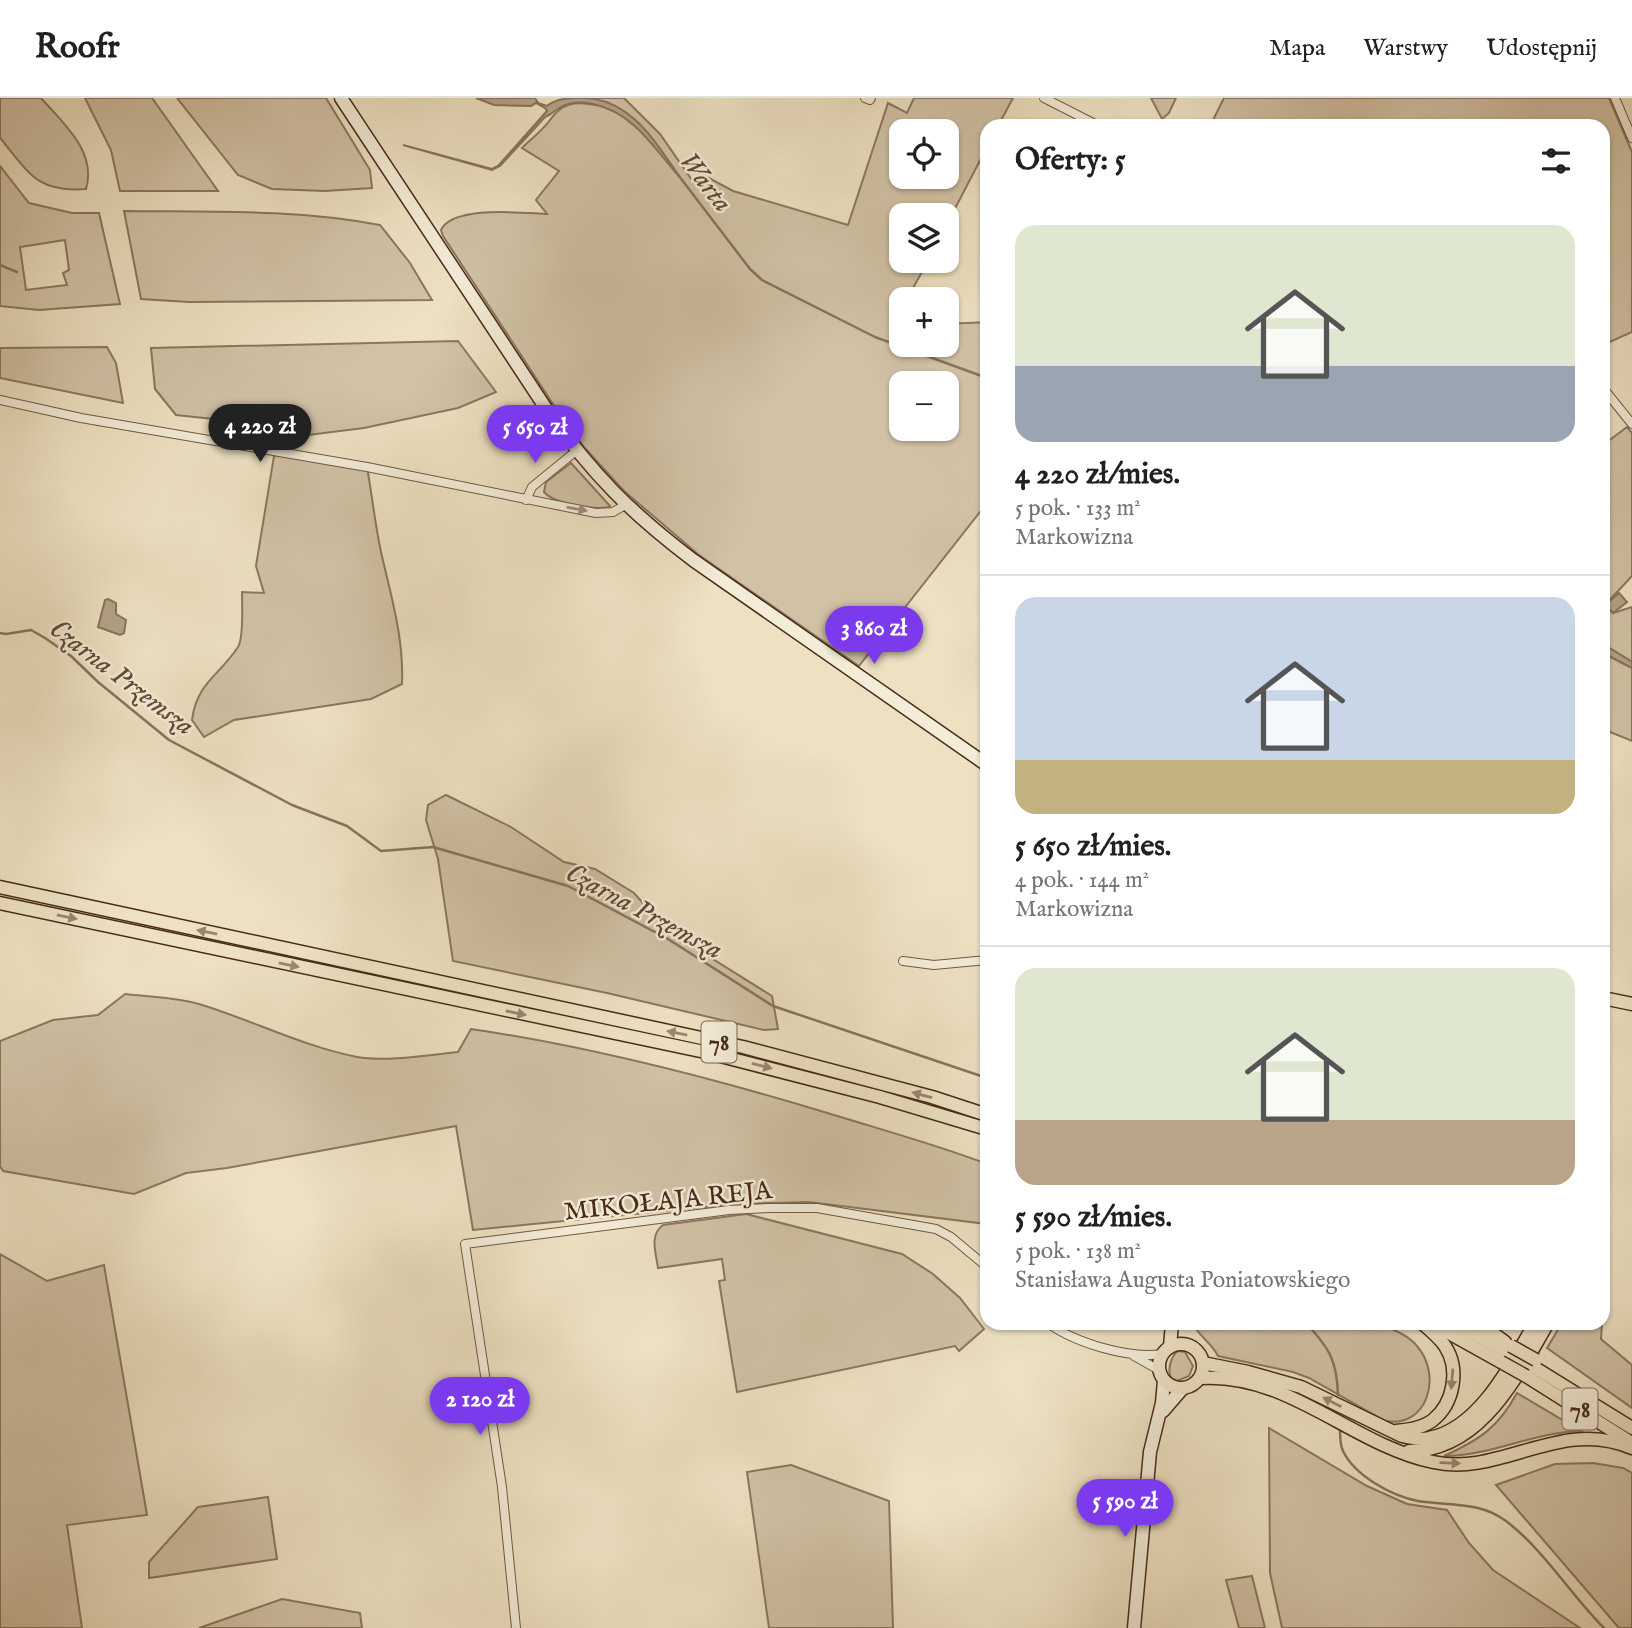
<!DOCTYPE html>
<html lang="pl">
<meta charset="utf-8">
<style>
:root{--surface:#fff;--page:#f6f6f6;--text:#202124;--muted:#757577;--line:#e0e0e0;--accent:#7c3aed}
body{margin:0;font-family:"IM FELL English",serif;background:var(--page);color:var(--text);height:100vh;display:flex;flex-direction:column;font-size:26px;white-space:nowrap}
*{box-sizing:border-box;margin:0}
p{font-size:23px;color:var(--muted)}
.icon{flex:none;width:38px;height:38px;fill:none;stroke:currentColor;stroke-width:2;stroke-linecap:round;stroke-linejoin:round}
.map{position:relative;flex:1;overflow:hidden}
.details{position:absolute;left:980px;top:21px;width:630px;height:1211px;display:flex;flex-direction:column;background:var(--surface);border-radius:21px;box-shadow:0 2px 5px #0004}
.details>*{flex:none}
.controls{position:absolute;left:889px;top:21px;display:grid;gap:14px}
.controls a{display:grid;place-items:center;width:70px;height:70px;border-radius:14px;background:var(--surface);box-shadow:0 2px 5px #0004;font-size:35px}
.price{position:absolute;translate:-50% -60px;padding:0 16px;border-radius:24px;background:var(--accent);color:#fff;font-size:23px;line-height:46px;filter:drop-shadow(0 2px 4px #0008)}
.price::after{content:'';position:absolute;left:50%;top:42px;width:21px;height:16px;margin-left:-10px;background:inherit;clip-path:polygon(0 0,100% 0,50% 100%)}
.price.current{background:#222;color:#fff}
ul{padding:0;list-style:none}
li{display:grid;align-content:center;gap:14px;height:371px;padding:0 35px}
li+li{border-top:2px solid var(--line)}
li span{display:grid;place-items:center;height:217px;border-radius:21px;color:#555}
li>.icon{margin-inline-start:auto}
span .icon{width:126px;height:126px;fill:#fffc;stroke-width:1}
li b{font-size:30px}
h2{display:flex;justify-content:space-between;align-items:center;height:84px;padding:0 35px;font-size:30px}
header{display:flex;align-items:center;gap:42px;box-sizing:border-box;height:98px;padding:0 35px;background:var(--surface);border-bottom:2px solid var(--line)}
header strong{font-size:33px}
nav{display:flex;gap:38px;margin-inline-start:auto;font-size:24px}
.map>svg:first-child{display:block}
</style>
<header>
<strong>Roofr</strong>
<nav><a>Mapa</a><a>Warstwy</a><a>Udostępnij</a></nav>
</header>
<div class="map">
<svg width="1632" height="1530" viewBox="0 0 1632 1530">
<rect width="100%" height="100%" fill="#ede1c2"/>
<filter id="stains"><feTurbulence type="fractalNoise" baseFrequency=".00286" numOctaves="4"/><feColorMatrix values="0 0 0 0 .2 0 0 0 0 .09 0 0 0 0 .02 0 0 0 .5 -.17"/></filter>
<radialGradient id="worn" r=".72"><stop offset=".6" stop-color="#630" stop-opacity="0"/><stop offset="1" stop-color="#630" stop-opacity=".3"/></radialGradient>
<!-- green -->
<g fill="#d1c2a6" stroke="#8c7660" stroke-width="2" fill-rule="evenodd">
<path d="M0 0H41C64 26 97 54 86 91 37 95 29 75 0 40Z"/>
<path d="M85 0H152L218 93H120L111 52Z"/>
<path d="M177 0H326L370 72 372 90 325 93 272 91 238 77Z"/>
<path d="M590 0H624L660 36 694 85 700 75 733 93 848 127 888 5 907 15 914 0H1013L998 28H987V49L947 126V117H901V163H928L907 201H901V213L895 225 901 224V247H947V226L987 224V405L859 568 699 457 624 393 583 348 553 306 443 138 441 132C453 107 522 115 547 116L536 102 559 73 522 50C531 41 543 32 550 22 562 5 575 3 595 7ZM901 33H947V79H901ZM901 285H947V331H901Z"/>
<path d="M1151 0H1176L1169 15 1162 21Z"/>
<path d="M1224 0H1609L1632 54V234L1603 247V28H1210Z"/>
<path d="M0 68 29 105 72 115H99L120 206 39 212 0 208ZM65 142 69 172 63 175 67 187 26 192 20 149Z"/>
<path d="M124 113C210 114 296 111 380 127L410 165 432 202 189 204 141 201Z"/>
<path d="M458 243 496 294 458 310 364 330 300 338 242 324 176 317 155 291 151 250Z"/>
<path d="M107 249 116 265 123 305 0 280V250Z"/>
<path d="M1627 329 1632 335V478L1605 507 1613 515 1632 509V564L1603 546V347Z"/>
<path d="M281 355 367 369C372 397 375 426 381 454 391 498 404 540 402 586L371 601 234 622 204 639 192 622C197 584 220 577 238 549 244 540 242 507 242 494L264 495 256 468 274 358Z"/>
<path d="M571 365 610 408 609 409C594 412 554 406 544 394L546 384Z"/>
<path d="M1603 555 1632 570V643L1603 631Z"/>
<path d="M446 697 511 729 564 764 595 771 634 795 668 833 772 898 778 931 764 932 607 895 453 863 438 761 426 722 428 707Z"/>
<path d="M125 896C149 899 176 899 199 906 252 922 302 948 357 959 385 964 429 957 458 954L471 931C594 949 716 981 834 1017 886 1033 937 1047 987 1066V1126L809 1104 736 1106 473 1132 456 1028 227 1070 186 1075 134 1096 3 1073 0 1068V943L53 922 98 917Z"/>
<path d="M746 1116 902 1156 933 1176 960 1200 984 1231 959 1253 955 1248 737 1294 719 1183 725 1182 722 1161 658 1170C656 1155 649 1137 663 1127Z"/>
<path d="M0 1156 47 1183 104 1167 147 1417 67 1427 82 1530H0Z"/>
<path d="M1193 1225C1240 1225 1286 1225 1333 1225 1347 1225 1368 1221 1381 1227 1393 1231 1409 1238 1417 1248 1443 1278 1427 1331 1385 1323L1309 1280 1293 1274 1218 1258C1211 1244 1197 1237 1193 1225Z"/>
<path d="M1562 1225H1602L1601 1241 1632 1267V1310L1547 1250Z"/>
<path d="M1178 1253 1185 1254 1193 1268 1189 1278 1177 1283 1171 1280C1167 1272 1171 1258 1178 1253Z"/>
<path d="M1517 1295 1581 1333C1533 1334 1492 1358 1444 1358 1479 1342 1498 1330 1517 1295Z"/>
<path d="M1269 1330 1367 1388 1407 1406 1447 1412 1469 1445 1493 1472 1580 1530H1282L1270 1475Z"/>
<path d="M1593 1365 1623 1370 1632 1375V1530H1619L1496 1387 1555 1366Z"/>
<path d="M791 1367 889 1403 893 1530H769L747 1374Z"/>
<path d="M268 1399 277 1461 149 1480V1464L198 1409Z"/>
<path d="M1252 1478 1265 1530H1239L1226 1482Z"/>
<path d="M282 1501 360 1515 362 1530H199Z"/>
</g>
<!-- water -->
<g fill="#b5a389" stroke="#89735d" stroke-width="2">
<path d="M476 0H535L538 5 547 8C557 0 569 0 582 0 632 0 656 46 682 82 655 52 635 15 593 6 583 4 570 4 561 9 554 13 551 17 545 19L500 68 492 72 403 47 492 71 499 67 547 13 545 10 536 5 531 8 494 7Z"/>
<path d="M1619 495 1627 504 1613 515 1605 507Z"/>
<path d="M108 501 116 505V516L126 522 124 535 120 537 98 529 105 502Z"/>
<path d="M1603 546 1632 564V570L1603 555Z"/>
</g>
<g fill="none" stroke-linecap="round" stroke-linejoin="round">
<!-- stream -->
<g stroke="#89735d" stroke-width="2.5">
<path d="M682 82 750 171 762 182 875 239 987 280"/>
<path d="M0 167 17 174"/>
<path d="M0 535 6 536 31 532 45 540 71 558 98 584 169 642 292 707 347 728 381 753 433 749 568 788 668 841 773 908 987 980"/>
<path d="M1306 1225C1329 1250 1337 1262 1338 1297"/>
<path d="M1340 1332C1340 1339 1340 1347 1343 1353 1355 1378 1392 1398 1418 1403 1449 1408 1479 1403 1506 1423 1544 1452 1570 1496 1604 1530"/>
</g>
<defs>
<g id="minor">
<path d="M865 0 870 2 871 0"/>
<path d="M1044 0 1099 28"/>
<path d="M1615 0 1632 40"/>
<path d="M1603 290 1632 326"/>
<path d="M0 302 81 320 367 369 596 415 613 414 625 407"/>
<path d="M526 402 532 389 576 353"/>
<path d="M903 863 934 867 987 862"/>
<path d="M1048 1225C1075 1245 1129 1261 1162 1256"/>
<path d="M1134 1258 1159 1272"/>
<path d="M516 1530 502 1389 465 1146 729 1112 769 1110H817L936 1131 951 1139 987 1169"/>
</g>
<g id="secondary">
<path d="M341 0 547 312C592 376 631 415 693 462L987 667"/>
<path d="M1163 1313 1182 1291"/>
<path d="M1134 1530 1150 1354 1162 1305 1164 1283"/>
</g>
<g id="primary">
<path d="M0 789 743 949 932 999 987 1017"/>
<path d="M0 805 705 954 880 999 987 1031"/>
<path d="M1603 900 1632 906"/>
<path d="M1431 1225 1501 1264"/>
<path d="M1455 1225 1507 1254"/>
<path d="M1479 1225 1505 1244"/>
<circle cx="1181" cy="1268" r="22"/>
<path d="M1170 1249 1172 1225"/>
<path d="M1203 1265 1248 1274 1301 1289 1402 1338C1411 1340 1420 1342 1429 1340 1479 1331 1512 1265 1535 1225"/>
<path d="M1532 1268 1632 1330"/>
<path d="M1526 1278 1632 1345"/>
<path d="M1200 1280C1288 1274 1352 1347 1433 1364 1502 1379 1559 1319 1632 1350"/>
<path d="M1396 1333C1408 1332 1423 1330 1433 1322 1454 1305 1460 1271 1445 1248 1439 1239 1430 1232 1422 1225"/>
<path d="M1409 1353C1481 1353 1516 1279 1548 1225"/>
</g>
</defs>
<!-- minor casing -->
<use href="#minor" stroke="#715845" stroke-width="10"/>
<!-- secondary casing -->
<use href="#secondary" stroke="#482a1b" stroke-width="15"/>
<!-- primary casing -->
<use href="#primary" stroke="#482a1b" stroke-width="15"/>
<!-- minor -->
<use href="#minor" stroke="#f3ecd7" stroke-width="8"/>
<!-- secondary -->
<use href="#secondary" stroke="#f3ecd7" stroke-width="12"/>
<!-- primary -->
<use href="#primary" stroke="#ede1c2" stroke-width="12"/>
<defs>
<g id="primary-bridge">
<path d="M1511 1248 1536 1262"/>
<path d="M1501 1264 1526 1278"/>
</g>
</defs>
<!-- primary-bridge casing -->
<use href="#primary-bridge" stroke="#482a1b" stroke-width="15" stroke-linecap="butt"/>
<!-- primary-bridge -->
<use href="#primary-bridge" stroke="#ede1c2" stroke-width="12"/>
</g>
<!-- one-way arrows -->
<defs><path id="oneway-solid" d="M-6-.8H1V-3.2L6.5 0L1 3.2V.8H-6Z" transform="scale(1.75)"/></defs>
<use fill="#9e8b79" href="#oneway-solid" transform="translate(577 411) rotate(10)"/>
<g fill="#9a866e">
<use href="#oneway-solid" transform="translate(67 819) rotate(12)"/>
<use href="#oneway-solid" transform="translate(207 834) rotate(-168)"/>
<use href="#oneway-solid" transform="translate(289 867) rotate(12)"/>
<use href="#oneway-solid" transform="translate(516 915) rotate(12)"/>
<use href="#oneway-solid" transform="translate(677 935) rotate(-168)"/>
<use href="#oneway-solid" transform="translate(762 968) rotate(14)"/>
<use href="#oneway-solid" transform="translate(922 997) rotate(-165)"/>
<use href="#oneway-solid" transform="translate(1452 1281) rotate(95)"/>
<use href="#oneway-solid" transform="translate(1332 1304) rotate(-153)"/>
<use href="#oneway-solid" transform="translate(1450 1365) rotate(2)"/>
</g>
<g text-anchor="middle" stroke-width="5" stroke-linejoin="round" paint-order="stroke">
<!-- shield labels -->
<g fill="#f3ecd7" stroke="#7b6453" stroke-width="2">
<rect x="701.5" y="923.5" width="35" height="41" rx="5"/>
<rect x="1562.5" y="1290.5" width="35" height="41" rx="5"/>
</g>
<g font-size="24" font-weight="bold" fill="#482a1b">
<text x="719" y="952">78</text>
<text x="1580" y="1319">78</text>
</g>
<!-- street labels -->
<g font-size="26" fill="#482a1b" stroke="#f3ecd7">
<text transform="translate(668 1102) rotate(-6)" y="9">MIKOŁAJA REJA</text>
</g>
<!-- water labels -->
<g font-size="28" font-style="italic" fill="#634836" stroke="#f3ecd7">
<text transform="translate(707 83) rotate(52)" y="10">Warta</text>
<text transform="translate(123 578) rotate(37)" y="10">Czarna Przemsza</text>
<text transform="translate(645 812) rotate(28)" y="10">Czarna Przemsza</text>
</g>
</g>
<rect width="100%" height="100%" filter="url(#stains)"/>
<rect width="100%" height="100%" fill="url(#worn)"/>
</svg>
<div class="controls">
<a><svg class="icon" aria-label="locate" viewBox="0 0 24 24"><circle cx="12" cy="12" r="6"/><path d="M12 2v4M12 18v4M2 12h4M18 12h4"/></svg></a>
<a><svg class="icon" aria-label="layers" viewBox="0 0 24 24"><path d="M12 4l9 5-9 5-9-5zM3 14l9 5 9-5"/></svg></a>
<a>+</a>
<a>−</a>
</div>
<b class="price current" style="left:260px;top:366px">4 220 zł</b>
<b class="price" style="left:535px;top:367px">5 650 zł</b>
<b class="price" style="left:874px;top:568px">3 860 zł</b>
<b class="price" style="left:480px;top:1339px">2 120 zł</b>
<b class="price" style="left:1125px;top:1441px">5 590 zł</b>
<section class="details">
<h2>Oferty: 5<svg class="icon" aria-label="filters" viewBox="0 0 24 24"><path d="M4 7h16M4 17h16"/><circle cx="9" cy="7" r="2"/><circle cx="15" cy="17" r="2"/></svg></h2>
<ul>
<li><span style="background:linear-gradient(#dfe7d0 65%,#9aa5b1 0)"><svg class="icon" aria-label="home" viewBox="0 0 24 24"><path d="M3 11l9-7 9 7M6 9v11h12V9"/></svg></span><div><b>4 220 zł/mies.</b><p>5 pok. · 133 m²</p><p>Markowizna</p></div></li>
<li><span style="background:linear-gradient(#c9d6e8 75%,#c2b280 0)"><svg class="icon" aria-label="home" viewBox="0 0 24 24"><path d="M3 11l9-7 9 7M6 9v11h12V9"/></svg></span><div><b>5 650 zł/mies.</b><p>4 pok. · 144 m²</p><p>Markowizna</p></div></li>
<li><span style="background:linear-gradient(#dfe7d0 70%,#b9a48a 0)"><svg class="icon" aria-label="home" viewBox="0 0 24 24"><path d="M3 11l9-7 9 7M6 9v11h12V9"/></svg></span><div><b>5 590 zł/mies.</b><p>5 pok. · 138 m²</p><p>Stanisława Augusta Poniatowskiego</p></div></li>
</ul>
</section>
</div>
